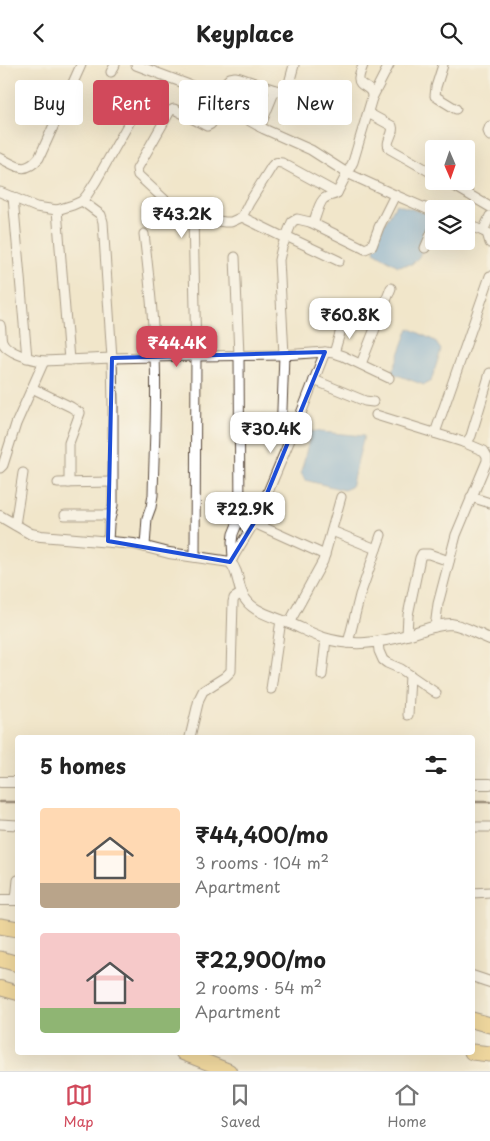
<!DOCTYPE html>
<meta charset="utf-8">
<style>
:root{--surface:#fff;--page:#f6f6f6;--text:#222;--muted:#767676;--line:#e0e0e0;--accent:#d1495b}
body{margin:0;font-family:"Playpen Sans",sans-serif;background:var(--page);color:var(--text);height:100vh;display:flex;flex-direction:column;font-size:19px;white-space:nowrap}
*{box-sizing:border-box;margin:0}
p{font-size:16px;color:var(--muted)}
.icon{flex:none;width:28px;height:28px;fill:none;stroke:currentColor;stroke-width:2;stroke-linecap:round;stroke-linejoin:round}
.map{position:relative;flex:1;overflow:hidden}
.drawer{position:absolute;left:15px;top:670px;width:460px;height:320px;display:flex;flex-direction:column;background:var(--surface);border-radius:5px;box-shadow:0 5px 20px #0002}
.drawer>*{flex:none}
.top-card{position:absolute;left:15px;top:15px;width:460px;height:45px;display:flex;gap:10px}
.needle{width:32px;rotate:178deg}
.fabs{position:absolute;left:425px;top:75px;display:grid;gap:10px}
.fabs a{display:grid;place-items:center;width:50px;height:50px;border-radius:5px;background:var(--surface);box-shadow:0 5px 20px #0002;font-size:25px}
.price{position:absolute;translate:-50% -42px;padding:0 11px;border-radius:10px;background:#fff;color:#222;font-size:16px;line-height:32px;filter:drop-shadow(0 1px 2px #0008)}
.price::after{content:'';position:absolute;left:50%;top:30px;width:15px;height:11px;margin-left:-8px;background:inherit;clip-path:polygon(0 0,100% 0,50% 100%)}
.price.active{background:var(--accent);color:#fff}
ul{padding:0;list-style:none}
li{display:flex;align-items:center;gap:15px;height:125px;padding:0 25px}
li span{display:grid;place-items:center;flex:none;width:140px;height:100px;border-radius:5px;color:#555}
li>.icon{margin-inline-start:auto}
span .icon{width:60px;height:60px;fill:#fffc;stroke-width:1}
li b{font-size:21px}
h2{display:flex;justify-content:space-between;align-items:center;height:60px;padding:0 25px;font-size:21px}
.tag{padding:0 18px;border-radius:5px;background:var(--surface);box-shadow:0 5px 20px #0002;font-size:18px;line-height:45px}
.tag.active{background:var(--accent);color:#fff}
header{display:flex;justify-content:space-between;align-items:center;height:65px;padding:0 25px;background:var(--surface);font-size:22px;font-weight:700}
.tabs{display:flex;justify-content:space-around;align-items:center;height:70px;border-top:1px solid var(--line);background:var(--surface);font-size:14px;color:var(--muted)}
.tabs a{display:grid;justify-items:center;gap:2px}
.tabs .active{color:var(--accent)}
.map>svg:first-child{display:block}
</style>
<header><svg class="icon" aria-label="back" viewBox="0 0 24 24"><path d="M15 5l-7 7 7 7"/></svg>Keyplace<svg class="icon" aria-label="search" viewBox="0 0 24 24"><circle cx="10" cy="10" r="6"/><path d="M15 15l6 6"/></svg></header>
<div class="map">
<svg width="490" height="1006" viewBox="0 0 490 1006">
<rect width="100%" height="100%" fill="#fdfcf7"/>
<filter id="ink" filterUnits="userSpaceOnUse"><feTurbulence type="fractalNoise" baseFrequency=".02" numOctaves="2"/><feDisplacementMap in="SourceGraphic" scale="10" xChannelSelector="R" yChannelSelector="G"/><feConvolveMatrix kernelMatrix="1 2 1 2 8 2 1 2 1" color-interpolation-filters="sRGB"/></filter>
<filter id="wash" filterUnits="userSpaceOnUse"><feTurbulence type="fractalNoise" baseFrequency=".0096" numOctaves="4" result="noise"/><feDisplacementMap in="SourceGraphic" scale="20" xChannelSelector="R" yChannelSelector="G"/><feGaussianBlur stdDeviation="1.12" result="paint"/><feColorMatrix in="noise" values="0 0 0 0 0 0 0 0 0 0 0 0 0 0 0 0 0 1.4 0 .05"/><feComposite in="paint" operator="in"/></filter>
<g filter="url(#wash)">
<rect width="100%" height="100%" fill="#f1e6cb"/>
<!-- water -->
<g fill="#67a3d8" stroke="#51667b">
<path d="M396 139 434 151V155L419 192 412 199 398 201 374 187 376 174Z"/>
<path d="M409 263 435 276 441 285 431 316 424 320 392 308Z"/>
<path d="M311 366 364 371 351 422 344 425 305 415 301 408Z"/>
</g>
</g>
<g filter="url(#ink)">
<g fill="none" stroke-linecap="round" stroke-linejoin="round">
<defs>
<g id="minor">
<path d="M136 0 221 32"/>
<path d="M443 0 436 22 435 31 438 33 456 44"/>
<path d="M111 7 115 0"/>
<path d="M372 33 389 0"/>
<path d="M217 46 225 18 230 13 235 12 240 13 275 25 283 26 288 22 294 0"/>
<path d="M368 48 392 61C395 70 384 76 390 84L434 109"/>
<path d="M490 61 488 66 490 71"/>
<path d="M260 62 275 25"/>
<path d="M0 93C17 101 24 110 39 93L81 0"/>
<path d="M446 116 490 142"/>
<path d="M0 127 36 142 57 145 73 140 82 136 87 130 96 116 134 49"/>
<path d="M13 132 27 293"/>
<path d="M82 136 101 150 103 157 112 293 113 341V440L109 459 108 476"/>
<path d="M166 136 138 110 137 104 170 46 174 44 207 61 211 59 219 44H229L264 64 311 85 347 108 395 130 434 147"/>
<path d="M57 145 69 295"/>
<path d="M193 150 196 291 195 492"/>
<path d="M148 152 175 146H180L198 153 225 157H231L242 152 285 173"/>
<path d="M242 152 249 138 272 101C275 97 277 97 282 98L337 128"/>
<path d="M310 157 361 182 365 184 372 181 379 162 395 130"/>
<path d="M466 159 490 169"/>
<path d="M483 166 490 151"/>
<path d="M487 168 490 178"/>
<path d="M144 169C149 210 153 251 155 292 157 338 154 384 153 430L151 442 147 453 145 481"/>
<path d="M286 171 339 196"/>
<path d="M425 183 434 162"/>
<path d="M0 260C2 265 0 270 2 276 6 288 33 295 44 296L112 293 196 291 284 290 325 287 334 288 343 291 389 313"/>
<path d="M334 288 344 255"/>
<path d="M361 299 391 223"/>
<path d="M314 315 365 336 373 337"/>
<path d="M32 323 71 342 80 348 69 378V418"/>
<path d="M376 350 463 377H467L471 371 490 308"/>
<path d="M435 368 490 211"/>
<path d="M281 371 284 290 279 195 282 182 292 157 297 154 310 157 314 156C316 151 320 135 325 133 329 130 333 131 337 128L353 97 372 33C373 20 358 23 359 13 359 9 362 4 363 0"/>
<path d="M0 403 3 400 16 359 44 296"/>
<path d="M58 418 112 417"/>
<path d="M471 432 490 438"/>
<path d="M65 450H111"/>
<path d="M254 458 325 490"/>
<path d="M15 460 23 408"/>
<path d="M332 466 376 484"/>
<path d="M233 493 232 477 233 469 240 452 239 291 235 192"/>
<path d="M232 494 257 453 300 351 325 287"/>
<path d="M289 558 323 496 341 432"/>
<path d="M435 562 438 539 456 470 487 396V391L484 386 463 377"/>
<path d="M407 570 408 550 420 493 422 489H429L449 496"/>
<path d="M378 577 379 586 383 595 387 598 401 604 436 628"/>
<path d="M348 578 360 530 381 470"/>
<path d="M322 610 326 574"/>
<path d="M271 624 281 555"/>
<path d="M408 650 410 610"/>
<path d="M190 672 199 634 203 626 225 612 231 606 233 537 234 533 242 528"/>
<path d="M0 759 18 760"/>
<path d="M472 762H490"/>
<path d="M472 828 490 827"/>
<path d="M16 835 18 815"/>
</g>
<g id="tertiary">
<path d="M0 451 31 469 41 471 134 479 169 488 230 497C241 509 236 524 246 535 254 547 276 553 289 558 301 563 312 569 324 573 352 582 379 578 407 570 421 566 436 559 451 559 463 560 479 570 490 574"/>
<path d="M0 717H18"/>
<path d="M472 719H490"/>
<path d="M0 835H18"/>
<path d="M472 911 490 917"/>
</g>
<g id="primary">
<path d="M0 923 18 928"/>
<path d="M183 988 229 1006"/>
</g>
<g id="motorway">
<path d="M0 861 18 864"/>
<path d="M0 894 18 899"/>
<path d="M472 955 490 960"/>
<path d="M472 987 490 989"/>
</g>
</defs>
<!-- minor casing -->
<use href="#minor" stroke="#564638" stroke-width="11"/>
<!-- tertiary casing -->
<use href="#tertiary" stroke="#564638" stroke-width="12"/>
<!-- primary casing -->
<use href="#primary" stroke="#564638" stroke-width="16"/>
<!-- motorway casing -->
<use href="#motorway" stroke="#564638" stroke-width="17"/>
<!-- minor -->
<use href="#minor" stroke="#fff" stroke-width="9"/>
<!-- tertiary -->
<use href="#tertiary" stroke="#fff" stroke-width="10"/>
<!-- primary -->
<use href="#primary" stroke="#eec569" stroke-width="14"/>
<!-- motorway -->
<use href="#motorway" stroke="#eec569" stroke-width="15"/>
<!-- rail -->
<g stroke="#3b2a1e" stroke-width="2.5">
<path d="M0 737H18"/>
<path d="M472 737H490"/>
</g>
</g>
</g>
<!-- marked area -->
<path d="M0 0H490V1006H0ZM325 287 257 453 230 497 108 476 112 293Z" fill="#f1e6cb" fill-opacity=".55" fill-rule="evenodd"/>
<path fill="none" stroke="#1d4ed8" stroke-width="4" stroke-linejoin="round" d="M325 287 257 453 230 497 108 476 112 293Z"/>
</svg>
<div class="fabs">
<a><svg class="needle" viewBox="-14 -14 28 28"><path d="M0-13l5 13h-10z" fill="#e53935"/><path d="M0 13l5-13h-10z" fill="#767676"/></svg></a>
<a><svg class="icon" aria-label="layers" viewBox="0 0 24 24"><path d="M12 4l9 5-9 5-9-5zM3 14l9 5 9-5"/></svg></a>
</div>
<b class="price" style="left:182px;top:174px">₹43.2K</b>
<b class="price" style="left:350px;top:275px">₹60.8K</b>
<b class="price active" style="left:177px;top:303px">₹44.4K</b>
<b class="price" style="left:271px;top:389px">₹30.4K</b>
<b class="price" style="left:245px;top:469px">₹22.9K</b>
<div class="top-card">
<a class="tag">Buy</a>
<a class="tag active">Rent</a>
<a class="tag">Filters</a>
<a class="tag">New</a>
</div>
<section class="drawer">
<h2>5 homes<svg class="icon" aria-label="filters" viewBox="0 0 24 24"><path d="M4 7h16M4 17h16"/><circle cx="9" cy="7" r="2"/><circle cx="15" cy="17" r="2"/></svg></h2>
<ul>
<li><span style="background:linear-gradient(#ffd9b3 75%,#b9a48a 0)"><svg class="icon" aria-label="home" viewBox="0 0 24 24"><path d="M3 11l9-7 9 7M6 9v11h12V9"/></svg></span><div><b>₹44,400/mo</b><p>3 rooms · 104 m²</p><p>Apartment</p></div></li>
<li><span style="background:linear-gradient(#f6c9c9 75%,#8fb573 0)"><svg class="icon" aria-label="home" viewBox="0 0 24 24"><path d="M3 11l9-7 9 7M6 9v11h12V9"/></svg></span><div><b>₹22,900/mo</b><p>2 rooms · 54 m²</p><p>Apartment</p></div></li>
</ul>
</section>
</div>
<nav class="tabs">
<a class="active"><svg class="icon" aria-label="map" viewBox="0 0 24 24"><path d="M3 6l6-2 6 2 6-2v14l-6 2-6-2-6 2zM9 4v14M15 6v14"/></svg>Map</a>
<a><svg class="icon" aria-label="saved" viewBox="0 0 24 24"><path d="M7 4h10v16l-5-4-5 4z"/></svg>Saved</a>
<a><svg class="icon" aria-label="home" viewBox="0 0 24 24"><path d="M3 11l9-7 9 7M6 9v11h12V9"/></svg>Home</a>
</nav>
